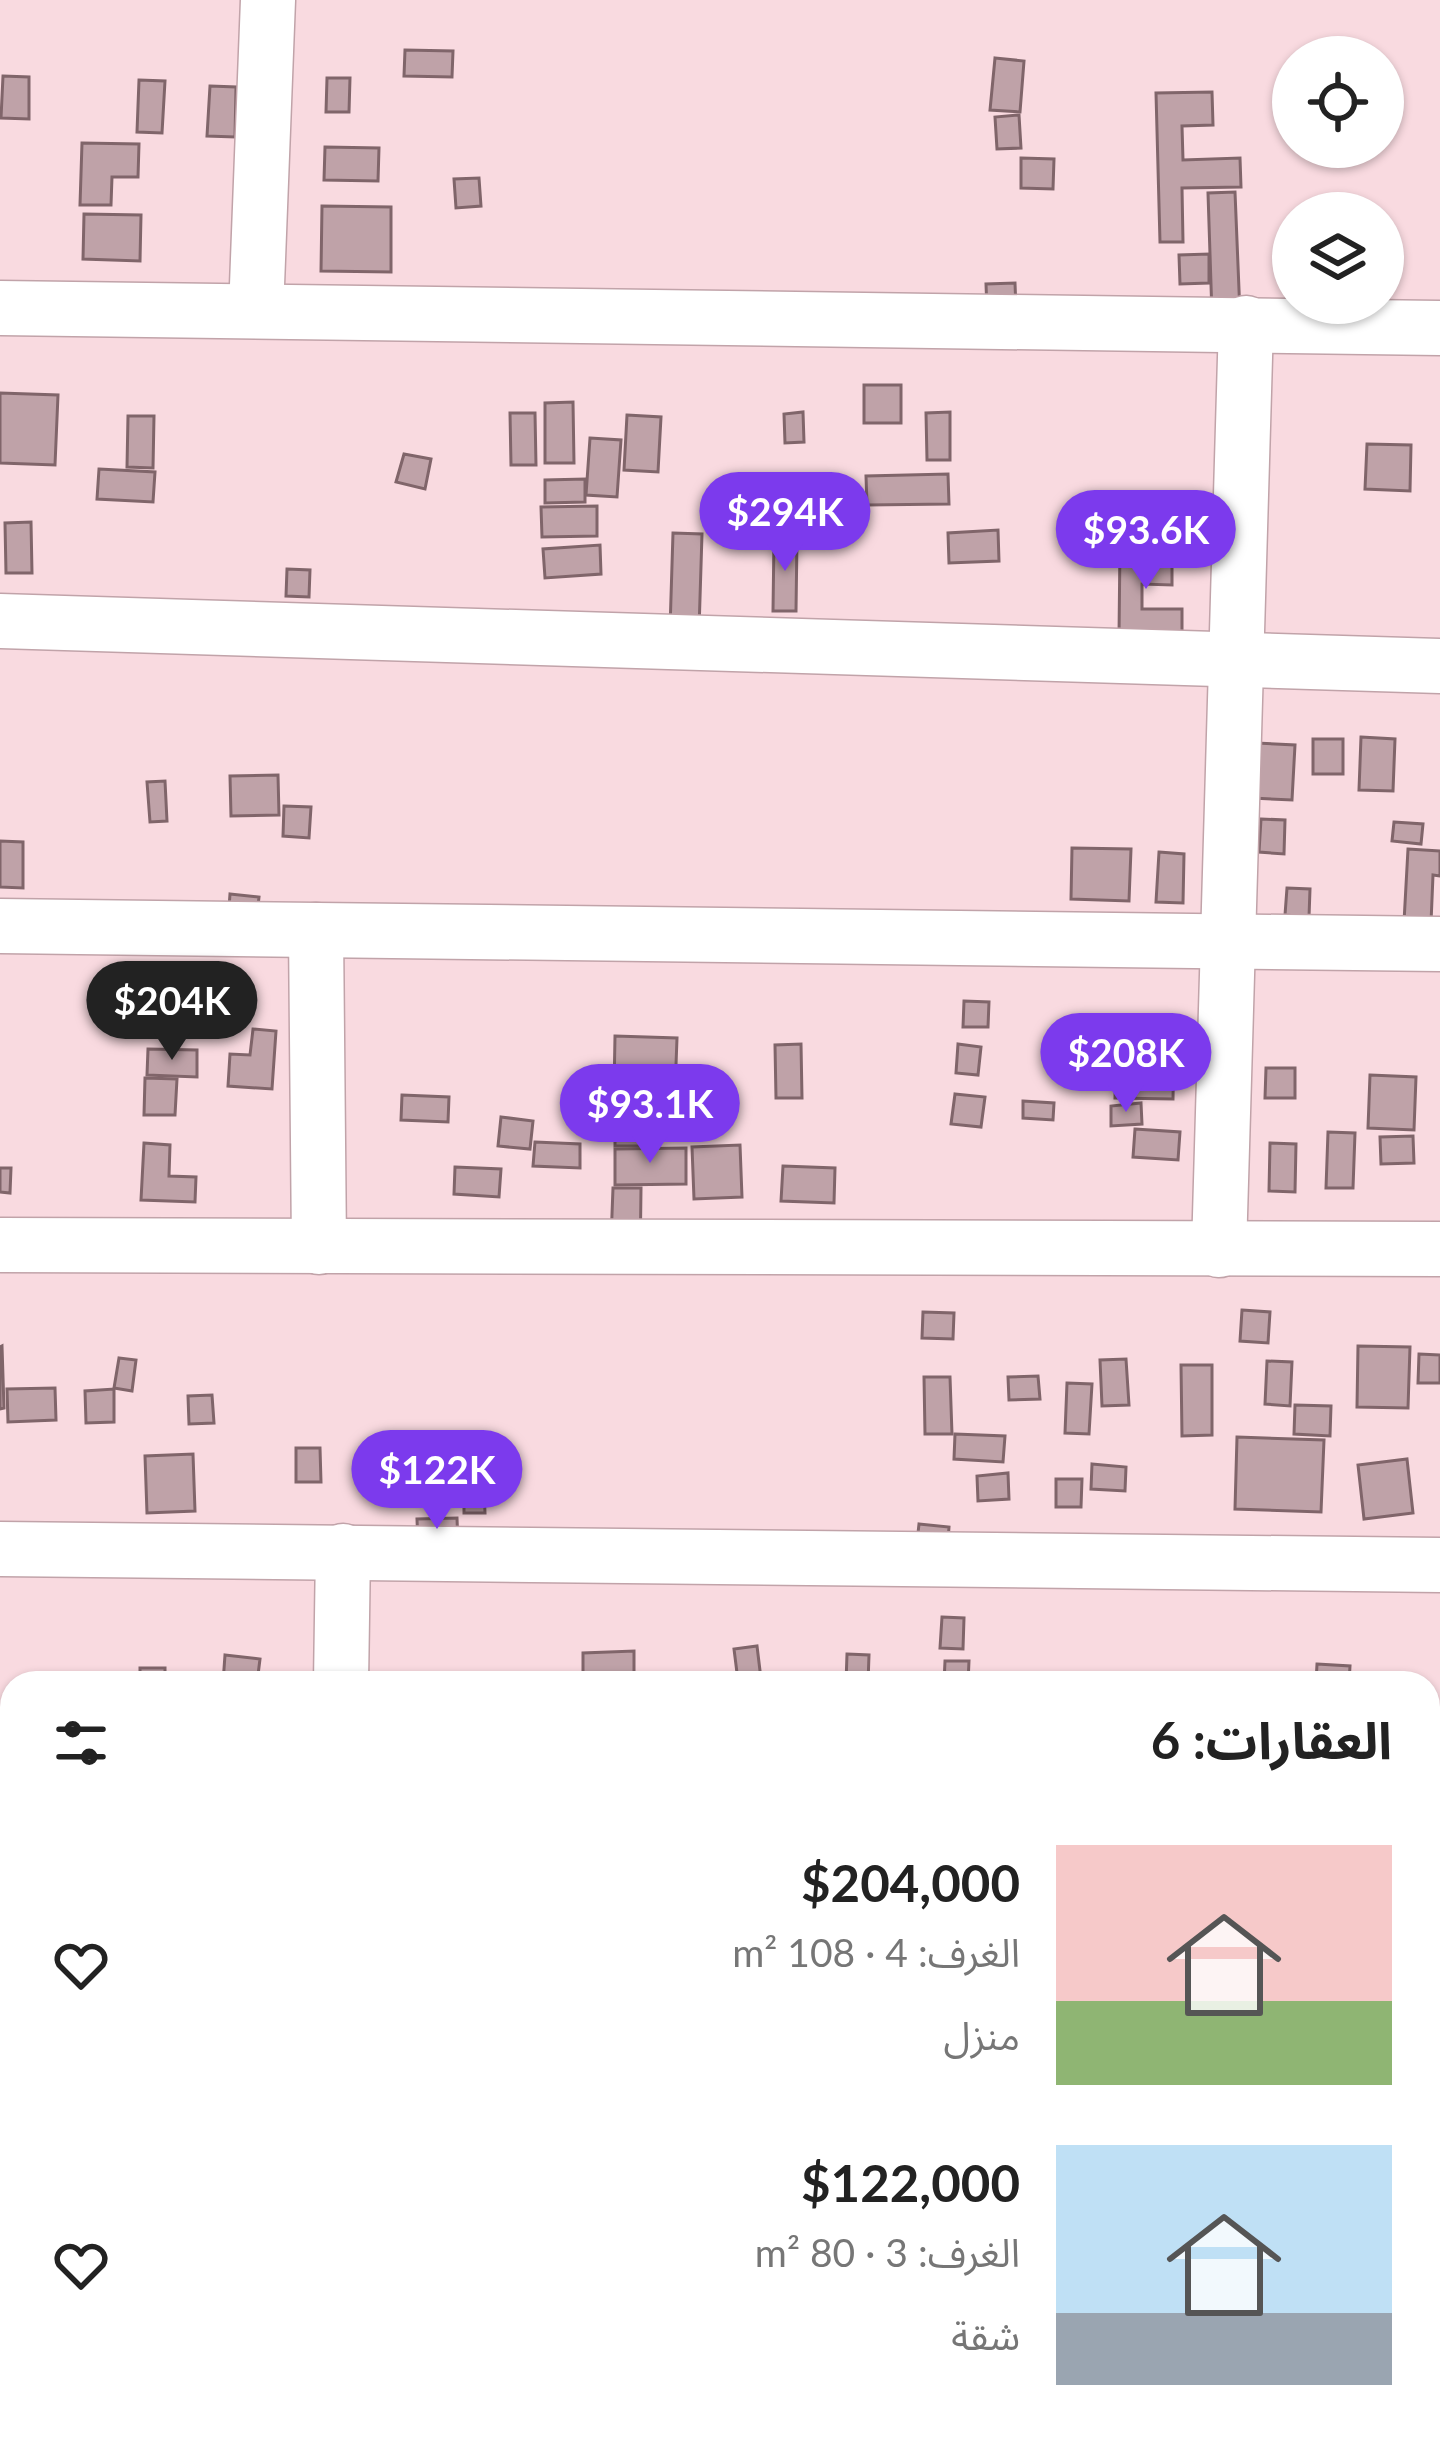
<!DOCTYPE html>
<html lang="ar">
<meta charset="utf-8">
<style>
:root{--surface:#fff;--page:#f6f6f6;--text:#222;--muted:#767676;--accent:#7c3aed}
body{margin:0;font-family:Lato,"Noto Sans Arabic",sans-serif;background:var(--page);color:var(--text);direction:rtl;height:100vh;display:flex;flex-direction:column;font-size:45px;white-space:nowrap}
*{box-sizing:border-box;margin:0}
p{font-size:39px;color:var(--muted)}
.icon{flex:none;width:66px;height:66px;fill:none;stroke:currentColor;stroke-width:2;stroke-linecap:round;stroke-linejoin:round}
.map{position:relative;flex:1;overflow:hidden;direction:ltr}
.panel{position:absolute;left:0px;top:1671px;width:1440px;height:771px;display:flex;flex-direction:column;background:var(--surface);border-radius:36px 36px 0 0;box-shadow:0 3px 9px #0004;direction:rtl}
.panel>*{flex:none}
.controls{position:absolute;left:1272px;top:36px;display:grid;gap:24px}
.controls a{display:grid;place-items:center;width:132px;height:132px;border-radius:50%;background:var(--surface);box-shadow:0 3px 9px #0004;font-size:60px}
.price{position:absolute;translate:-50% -102px;padding:0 27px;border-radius:42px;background:var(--accent);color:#fff;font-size:39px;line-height:78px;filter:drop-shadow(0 3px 6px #0008)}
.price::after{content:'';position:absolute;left:50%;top:72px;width:36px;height:27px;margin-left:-18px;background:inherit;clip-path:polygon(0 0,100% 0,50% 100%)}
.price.selected{background:#222;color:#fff}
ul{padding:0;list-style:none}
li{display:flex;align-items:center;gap:36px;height:300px;padding:0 48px}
li span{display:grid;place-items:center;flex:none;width:336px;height:240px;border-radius:0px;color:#555}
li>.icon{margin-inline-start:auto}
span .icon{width:144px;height:144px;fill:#fffc;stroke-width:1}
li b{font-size:51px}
h2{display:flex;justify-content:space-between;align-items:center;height:144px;padding:0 48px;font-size:51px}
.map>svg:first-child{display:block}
</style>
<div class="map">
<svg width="1440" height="2441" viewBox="0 0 1440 2441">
<rect width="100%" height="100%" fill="#f9dae0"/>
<!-- building -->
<g fill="#bfa2a8" stroke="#80656a" stroke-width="3">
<path d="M405 50 453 51 452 77 404 76Z"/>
<path d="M995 58 1024 61 1020 112 990 110Z"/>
<path d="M3 76 29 77V119L1 118Z"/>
<path d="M327 78H350L349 112H326Z"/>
<path d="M139 80 165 81 162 133 137 132Z"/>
<path d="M210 86 236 87 235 137 207 136Z"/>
<path d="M1212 92 1213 125 1182 126 1183 160 1240 158 1241 187 1182 188 1183 242H1160L1156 93Z"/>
<path d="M1019 115 1021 148 997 149 995 117Z"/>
<path d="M82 143 139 144 138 177H112L111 205H80Z"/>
<path d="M325 147 379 148 378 181 324 180Z"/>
<path d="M1021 158 1054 159 1053 189 1021 188Z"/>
<path d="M479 178 481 206 456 208 454 179Z"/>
<path d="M1235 192 1240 314 1212 315 1208 193Z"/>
<path d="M322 206 391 207V272L321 271Z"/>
<path d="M84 214 141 215 140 261 83 259Z"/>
<path d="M1209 254V283L1180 284 1179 255Z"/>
<path d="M1015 283 1016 309 987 311 986 284Z"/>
<rect x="864" y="385" width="37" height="38"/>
<path d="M0 393 58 395 55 465 0 463Z"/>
<path d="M573 402 574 463H545V403Z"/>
<path d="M803 412 804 442 785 443 784 414Z"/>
<path d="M950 412V460H927L926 413Z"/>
<path d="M510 413H535L536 465H511Z"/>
<path d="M627 415 661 417 658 472 624 470Z"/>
<path d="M128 416H154L153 468 127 467Z"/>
<path d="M590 438 621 440 617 497 586 495Z"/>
<path d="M1367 444 1411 445 1410 491 1365 489Z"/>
<path d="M404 454 431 459 425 489 396 482Z"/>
<path d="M99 469 155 472 153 502 97 499Z"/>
<path d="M948 474 949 504 867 505 866 476Z"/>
<path d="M807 478 840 479 839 506 807 504Z"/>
<path d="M585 479V502L545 503V480Z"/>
<path d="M597 506V536L542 537 541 507Z"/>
<path d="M31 522 32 573H6L5 523Z"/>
<path d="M998 530 999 561 949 563 948 533Z"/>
<path d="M673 533 702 534 699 630 670 629Z"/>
<path d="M774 538H797L796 611H773Z"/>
<path d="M1120 544H1172V585L1142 584V609H1182V638L1119 637Z"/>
<path d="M600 545 601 574 545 578 543 549Z"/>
<path d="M287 569 310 570 309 597 286 596Z"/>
<path d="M1361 737 1395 739 1393 791 1359 790Z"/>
<rect x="1313" y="739" width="30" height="35"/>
<path d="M1235 742 1295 745 1292 800 1232 797Z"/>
<path d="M278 775 279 815 231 816 230 776Z"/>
<path d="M165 781 167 821 150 822 147 782Z"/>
<path d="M284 806 311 807 309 838 283 836Z"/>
<path d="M1261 819 1285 820 1284 854 1259 852Z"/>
<path d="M1394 822 1423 824 1421 844 1392 841Z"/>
<path d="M0 841 23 842V888L0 887Z"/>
<path d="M1072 848 1131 849 1129 901 1071 899Z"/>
<path d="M1408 849 1440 851V876L1433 875 1431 923 1404 922Z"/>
<path d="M1159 852 1184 854 1183 903 1156 902Z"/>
<path d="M1287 888 1310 889 1309 917 1285 915Z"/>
<path d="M230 894 259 897 256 923 228 921Z"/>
<path d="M964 1001 989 1002 988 1027H963Z"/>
<path d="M253 1029 276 1031 272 1089 228 1086 230 1054 250 1055Z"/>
<path d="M615 1036 677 1038 675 1092 614 1091Z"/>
<path d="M1116 1043 1174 1044 1173 1099 1115 1098Z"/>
<path d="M801 1044 802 1098H776L775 1045Z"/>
<path d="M958 1044 981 1047 978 1075 956 1073Z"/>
<path d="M148 1049 197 1050V1077L147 1075Z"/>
<path d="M1266 1068H1295V1098H1265Z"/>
<path d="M1370 1075 1416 1077 1414 1130 1368 1128Z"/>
<path d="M145 1078 177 1079 175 1115H144Z"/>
<path d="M955 1094 985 1097 981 1127 951 1124Z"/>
<path d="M402 1095 449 1097 448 1122 401 1120Z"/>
<path d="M1023 1101 1054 1103 1053 1120 1023 1118Z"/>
<path d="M1141 1103 1142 1124 1111 1126V1106Z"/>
<path d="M501 1117 533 1121 530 1149 498 1146Z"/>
<path d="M615 1122 640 1123V1146H615Z"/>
<path d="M1135 1129 1180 1132 1178 1160 1133 1157Z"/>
<path d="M1328 1132 1355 1133 1353 1188H1326Z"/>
<path d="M1413 1136 1414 1163 1381 1164 1380 1137Z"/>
<path d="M535 1142 580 1144V1168L533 1166Z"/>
<path d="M144 1143 170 1145 169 1176 196 1177 195 1202 141 1200Z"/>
<path d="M1270 1143 1296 1144 1295 1192 1269 1191Z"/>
<path d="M740 1145 742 1197 694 1199 692 1147Z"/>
<path d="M686 1148V1184L615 1185V1149Z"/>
<path d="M783 1166 835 1168 834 1203 781 1201Z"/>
<path d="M455 1167 501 1169 499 1197 454 1194Z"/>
<path d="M0 1168H11L10 1193 0 1192Z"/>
<path d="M613 1188H641L640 1268 610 1267Z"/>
<path d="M1242 1310 1270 1312 1268 1343 1240 1341Z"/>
<path d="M923 1312 954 1313 953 1339 922 1338Z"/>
<path d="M2 1346 4 1408 0 1409V1347Z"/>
<path d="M1358 1346 1410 1347 1408 1408 1357 1407Z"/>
<path d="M1419 1354 1440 1355V1383H1418Z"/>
<path d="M119 1358 136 1360 132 1391 114 1388Z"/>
<path d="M1126 1359 1129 1405 1102 1406 1100 1360Z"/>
<path d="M1267 1361 1292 1362 1290 1406 1265 1404Z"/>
<path d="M1181 1365H1212V1435L1182 1436Z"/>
<path d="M1038 1376 1040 1399 1009 1400 1008 1377Z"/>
<path d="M924 1377H950L952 1434H925Z"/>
<path d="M1067 1383 1092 1384 1089 1434 1065 1433Z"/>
<path d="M55 1388 56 1420 8 1422 7 1389Z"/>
<path d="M114 1389V1422L86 1423 85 1391Z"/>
<path d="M212 1395 214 1423 189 1424 188 1396Z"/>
<path d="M1295 1405 1331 1406 1330 1436 1294 1434Z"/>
<path d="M955 1434 1005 1436 1003 1462 954 1459Z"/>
<path d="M1237 1437 1324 1440 1321 1512 1235 1509Z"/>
<path d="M296 1448H320L321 1482H296Z"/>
<path d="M193 1454 195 1511 147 1513 145 1456Z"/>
<path d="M1407 1459 1413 1513 1364 1519 1358 1465Z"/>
<path d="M1092 1464 1126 1467 1125 1491 1091 1489Z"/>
<path d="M1008 1473 1009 1499 978 1501 977 1476Z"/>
<path d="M1056 1479H1082L1081 1507H1056Z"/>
<path d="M464 1485H484L485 1513H464Z"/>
<path d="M457 1518 458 1545 418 1546 417 1519Z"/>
<path d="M919 1524 949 1527 947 1554 916 1551Z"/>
<path d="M942 1617 964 1618 963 1649 940 1648Z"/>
<path d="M757 1646 761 1679 738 1681 734 1649Z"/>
<path d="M634 1651V1679L583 1683V1653Z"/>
<path d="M847 1654 869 1655 868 1683H846Z"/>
<path d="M225 1655 260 1659 257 1683H223Z"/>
<path d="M945 1661H969L968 1683H944Z"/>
<path d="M1317 1664 1350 1666 1349 1683H1316Z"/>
<rect x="140" y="1668" width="25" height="15"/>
<path d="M1429 2090H1440V2142H1430Z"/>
<path d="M0 2249 3 2315H12V2340H0Z"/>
<path d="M511 2430H540L539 2441H510Z"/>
<path d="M767 2430H815L816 2441H768Z"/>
<path d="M927 2430H960V2436L927 2435Z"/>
<path d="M1089 2430H1146V2434L1089 2437Z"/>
<rect x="1352" y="2430" width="21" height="11"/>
<path d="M1008 2431V2441H975V2432Z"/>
</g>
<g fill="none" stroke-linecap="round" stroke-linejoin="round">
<defs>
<g id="street">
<path d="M0 308 1440 328"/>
<path d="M256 311 268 0"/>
<path d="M0 621 1440 666"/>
<path d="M0 926 1440 944"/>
<path d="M316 930 319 1247"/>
<path d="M0 1245 1440 1249"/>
<path d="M1219 1250 1246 323"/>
<path d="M0 1549 1440 1565"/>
<path d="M341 1683 343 1551"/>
<path d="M0 1855H12"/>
<path d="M1428 1878H1440"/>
<path d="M0 2162H12"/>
<path d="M1428 2188H1440"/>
</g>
</defs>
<!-- street casing -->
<use href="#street" stroke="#c1a3a9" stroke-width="57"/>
<!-- street -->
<use href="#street" stroke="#fff" stroke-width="54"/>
</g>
</svg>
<div class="controls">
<a><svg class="icon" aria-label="locate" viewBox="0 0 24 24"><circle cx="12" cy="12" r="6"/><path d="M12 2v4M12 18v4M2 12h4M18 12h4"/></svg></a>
<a><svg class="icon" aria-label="layers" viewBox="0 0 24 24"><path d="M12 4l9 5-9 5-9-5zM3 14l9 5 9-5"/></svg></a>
</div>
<b class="price" style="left:785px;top:574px">$294K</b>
<b class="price" style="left:1146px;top:592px">$93.6K</b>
<b class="price selected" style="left:172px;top:1063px">$204K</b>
<b class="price" style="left:1126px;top:1115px">$208K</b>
<b class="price" style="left:650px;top:1166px">$93.1K</b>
<b class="price" style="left:437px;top:1532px">$122K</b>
<section class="panel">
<h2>العقارات: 6<svg class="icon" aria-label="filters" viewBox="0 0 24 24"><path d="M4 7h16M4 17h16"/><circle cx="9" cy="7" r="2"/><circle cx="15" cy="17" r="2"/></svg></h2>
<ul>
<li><span style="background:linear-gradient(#f6c9c9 65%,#8fb573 0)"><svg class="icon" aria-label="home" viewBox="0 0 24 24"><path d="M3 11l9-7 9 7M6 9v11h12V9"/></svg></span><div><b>$204,000</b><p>الغرف: 4 · 108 m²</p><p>منزل</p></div><svg class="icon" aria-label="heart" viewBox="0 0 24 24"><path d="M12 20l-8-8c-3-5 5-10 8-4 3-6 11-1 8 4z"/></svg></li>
<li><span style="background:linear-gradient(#bfe0f5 70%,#9aa5b1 0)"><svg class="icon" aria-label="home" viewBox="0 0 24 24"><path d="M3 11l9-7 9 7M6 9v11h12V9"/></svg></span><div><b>$122,000</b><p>الغرف: 3 · 80 m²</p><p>شقة</p></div><svg class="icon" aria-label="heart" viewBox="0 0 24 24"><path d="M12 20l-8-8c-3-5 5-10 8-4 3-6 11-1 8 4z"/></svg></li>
</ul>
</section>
</div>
